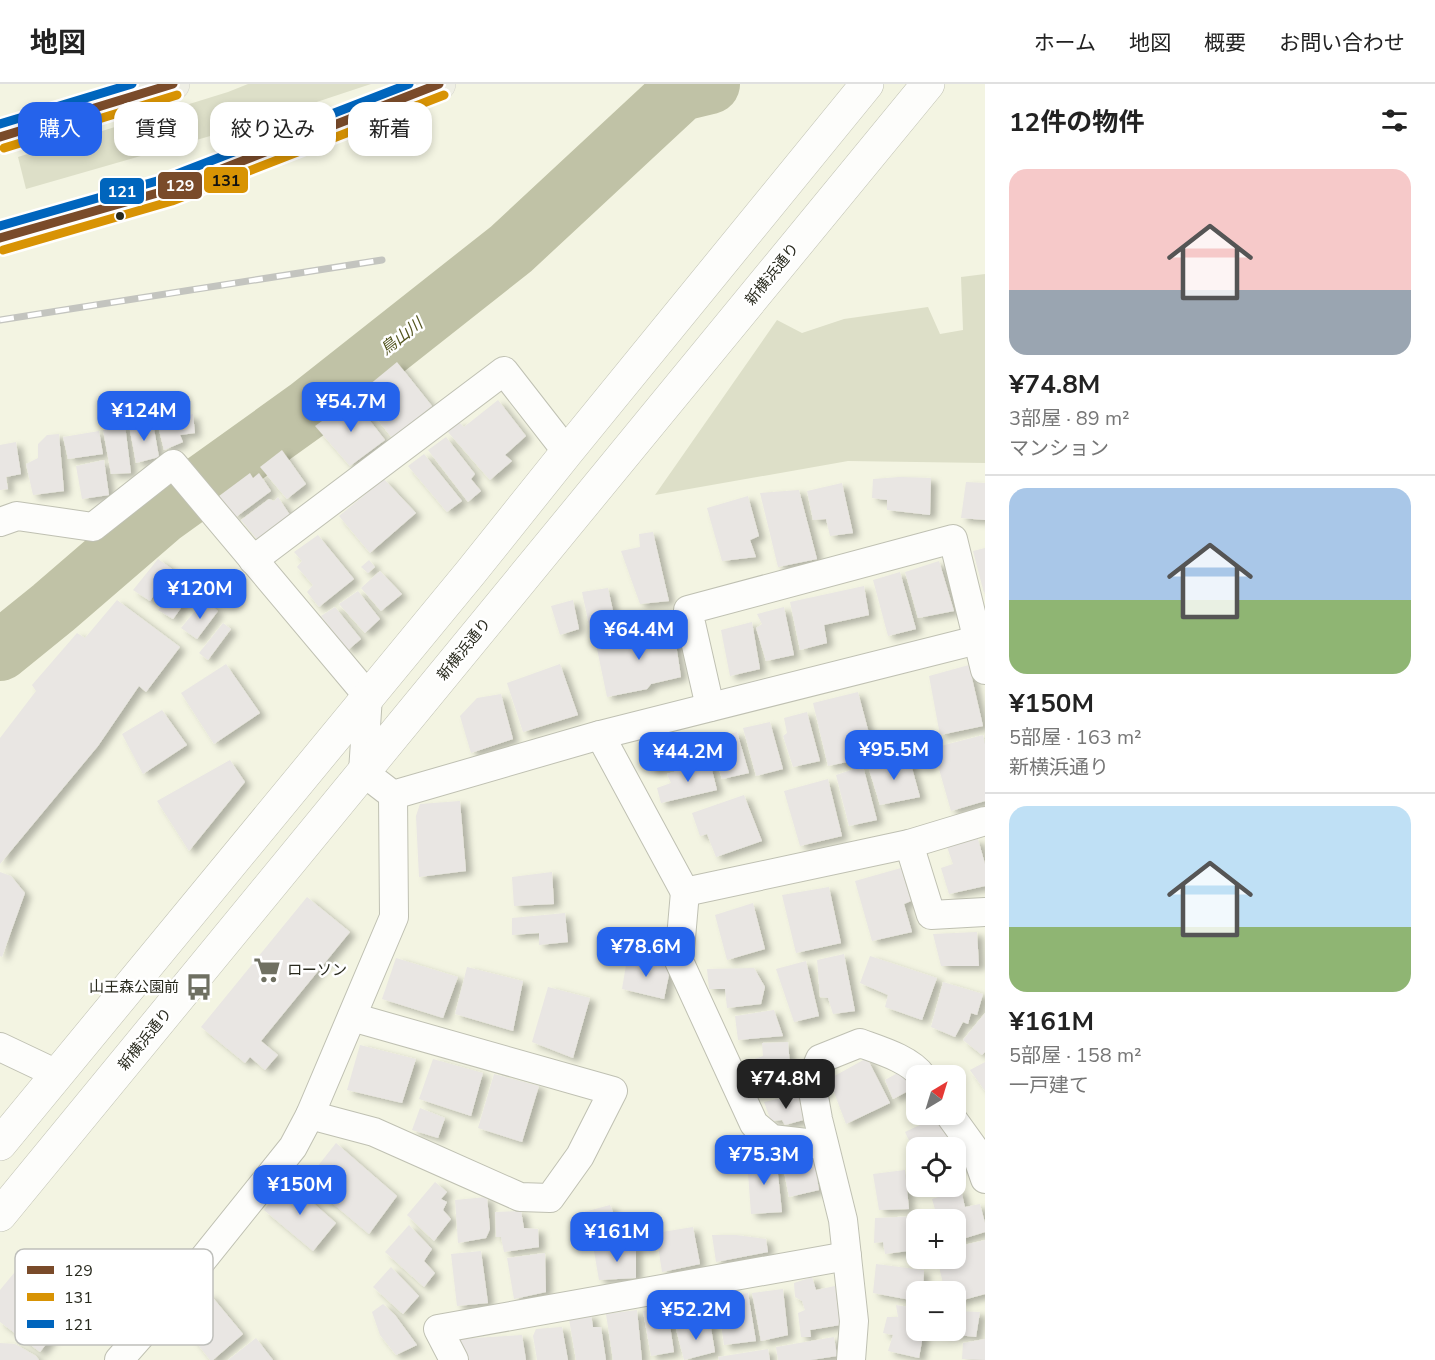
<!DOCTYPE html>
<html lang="ja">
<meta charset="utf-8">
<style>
:root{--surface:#fff;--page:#f2f2f2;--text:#222;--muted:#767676;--line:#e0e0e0;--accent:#2563eb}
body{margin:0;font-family:"Nunito Sans","Noto Sans JP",sans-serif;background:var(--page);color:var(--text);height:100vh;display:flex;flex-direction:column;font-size:22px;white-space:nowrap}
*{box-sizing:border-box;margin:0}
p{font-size:20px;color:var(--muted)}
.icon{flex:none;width:33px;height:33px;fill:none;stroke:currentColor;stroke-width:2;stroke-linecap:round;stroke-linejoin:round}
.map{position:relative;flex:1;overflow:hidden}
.side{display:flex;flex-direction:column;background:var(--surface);width:450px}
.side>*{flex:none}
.top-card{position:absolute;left:18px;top:18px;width:570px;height:54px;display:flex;gap:12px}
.needle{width:39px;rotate:38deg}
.tools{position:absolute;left:906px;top:981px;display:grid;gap:12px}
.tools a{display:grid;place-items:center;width:60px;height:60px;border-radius:12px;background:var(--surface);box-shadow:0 3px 9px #0003;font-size:30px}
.price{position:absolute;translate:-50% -51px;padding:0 14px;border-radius:12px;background:var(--accent);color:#fff;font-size:20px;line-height:39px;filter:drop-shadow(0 2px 3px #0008)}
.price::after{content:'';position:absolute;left:50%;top:36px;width:18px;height:14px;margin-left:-9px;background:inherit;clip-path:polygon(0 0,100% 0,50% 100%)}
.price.on{background:#222;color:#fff}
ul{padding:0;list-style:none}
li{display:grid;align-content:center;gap:12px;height:318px;padding:0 24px}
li+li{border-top:2px solid var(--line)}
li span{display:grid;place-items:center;height:186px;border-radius:18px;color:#555}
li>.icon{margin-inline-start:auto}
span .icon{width:108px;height:108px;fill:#fffc;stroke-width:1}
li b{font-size:26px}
h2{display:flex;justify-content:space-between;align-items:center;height:72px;padding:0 24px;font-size:26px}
.pill{padding:0 21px;border-radius:18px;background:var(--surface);box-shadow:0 3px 9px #0003;font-size:21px;line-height:54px}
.pill.on{background:var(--accent);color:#fff}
header{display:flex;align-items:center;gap:36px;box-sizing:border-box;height:84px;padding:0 30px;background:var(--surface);border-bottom:2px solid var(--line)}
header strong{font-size:28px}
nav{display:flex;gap:33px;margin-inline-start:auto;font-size:21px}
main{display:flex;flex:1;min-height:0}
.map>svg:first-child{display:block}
</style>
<header>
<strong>地図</strong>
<nav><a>ホーム</a><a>地図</a><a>概要</a><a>お問い合わせ</a></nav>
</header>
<main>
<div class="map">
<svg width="985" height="1276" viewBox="0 0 985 1276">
<defs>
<filter id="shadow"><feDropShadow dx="6" dy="4" stdDeviation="3" flood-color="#0004"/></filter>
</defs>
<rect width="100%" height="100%" fill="#f3f4e2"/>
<!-- green -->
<g fill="#dddfc8">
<path d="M248 0H371L238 44 26 105 18 73 228 8Z"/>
<path d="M985 190V379L848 377 655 411 777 236 802 249 844 235 928 223 940 250 963 246 961 193Z"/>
</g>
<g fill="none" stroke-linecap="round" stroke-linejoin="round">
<!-- river -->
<path stroke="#c0c2a6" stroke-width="60" d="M0 567 53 524 162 430 307 326 511 165 681 7 710 0"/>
</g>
<!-- building -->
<g fill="#e9e6e3" filter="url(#shadow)">
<path d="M397 278 432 322 392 354 377 335 388 327 369 301Z"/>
<path d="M353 315 385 356 350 382 315 342Z"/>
<path d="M498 316 526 352 505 371 512 377 490 396 448 348 459 338 464 343Z"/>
<path d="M193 330 195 349 180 351 183 358 164 366 157 338Z"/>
<path d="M153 339 159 373 136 379 129 341Z"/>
<path d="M125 341 131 389 111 390 103 346Z"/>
<path d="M99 347 103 370 68 375 63 353Z"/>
<path d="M59 350 64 407 33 411 26 380 38 374V360L47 351Z"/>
<path d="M446 353 475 390 471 395 481 407 468 418 428 366Z"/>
<path d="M16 358 21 390 6 393 8 405 0 406V361Z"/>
<path d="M282 366 306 400 287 415 260 383Z"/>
<path d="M424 370 462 417 447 428 408 382Z"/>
<path d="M104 376 109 411 82 415 76 382Z"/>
<path d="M250 389 253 394 259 389 271 407 236 433 219 412Z"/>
<path d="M900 393 931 394 930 431 887 426V416L872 414 873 395Z"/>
<path d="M384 395 416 429 370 469 339 432Z"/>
<path d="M966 398 985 399V436L961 434Z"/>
<path d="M842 399 853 449 830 452 826 435 813 436 807 407Z"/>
<path d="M799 406 817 475 778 483 760 409Z"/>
<path d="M748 412 759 452 750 456 756 473 722 477 707 424Z"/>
<path d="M278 413 290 431 257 455 241 436 269 415 274 417Z"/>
<path d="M653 448 669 517 640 520 621 467 640 463 639 450Z"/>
<path d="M318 451 354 495 319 523 307 508 313 501 297 483 302 477 294 468Z"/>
<path d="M985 464V508L984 509 973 467Z"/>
<path d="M158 475 172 485 150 517 133 506Z"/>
<path d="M369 476 375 483 368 489 361 483Z"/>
<path d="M939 477 954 527 918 534 905 488Z"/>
<path d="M380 487 402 510 381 527 361 504Z"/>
<path d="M900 488 916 545 888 552 873 496Z"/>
<path d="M181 496 194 506 173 535 158 526Z"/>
<path d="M864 502 869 531 824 541 827 559 800 566 790 518Z"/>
<path d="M608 504 617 545 591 551 582 508Z"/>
<path d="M358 507 380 535 365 549 339 520Z"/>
<path d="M117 516 180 563 146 608 139 602 98 662 0 780V654L36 607 32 601 77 549 85 554Z"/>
<path d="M204 516 218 527 197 555 181 544Z"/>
<path d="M573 516 579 545 560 551 551 522Z"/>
<path d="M335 523 361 555 348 566 321 532Z"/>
<path d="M784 523 794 571 766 577 756 544 762 540 757 530Z"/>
<path d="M752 538 760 585 730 592 721 546Z"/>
<path d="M223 539 231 545 208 576 199 569Z"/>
<path d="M673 540 681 593 651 600 647 605 607 613 596 560Z"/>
<path d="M226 580 260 629 214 660 181 609Z"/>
<path d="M560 580 578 631 523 648 507 599Z"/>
<path d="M969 581 983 642 940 651 929 592Z"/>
<path d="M858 608 875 672 828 682 813 619Z"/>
<path d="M501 610 513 655 471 669 460 632 477 614Z"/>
<path d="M162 626 187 661 143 690 122 650Z"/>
<path d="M807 628 820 677 793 683 783 652 787 649 784 634Z"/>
<path d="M770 638 783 685 756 692 743 644Z"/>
<path d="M737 648 749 689 722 695 710 655Z"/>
<path d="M701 650 706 673 651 687 644 667 666 661 671 653Z"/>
<path d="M983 651 985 660V717L951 727 933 664Z"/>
<path d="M909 673 920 713 880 721 868 682Z"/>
<path d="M230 676 245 698 189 767 157 717Z"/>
<path d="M710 678 717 706 661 719 657 704 671 699 667 690Z"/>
<path d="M863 682 877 736 849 742 836 691Z"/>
<path d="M828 695 842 752 800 762 784 707Z"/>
<path d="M744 711 762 757 716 773 707 750 700 752 692 729Z"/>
<path d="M460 717 466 787 419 793 416 732 420 720Z"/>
<path d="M978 755 985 780V802L949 810 941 784 953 780 947 763Z"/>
<path d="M901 784 911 817 904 820 912 848 872 857 855 797Z"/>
<path d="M0 788 11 792 25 809 2 873 0 872Z"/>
<path d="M552 788 554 820 514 822 512 793Z"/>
<path d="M829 803 841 859 796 869 782 811Z"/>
<path d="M307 813 350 848 261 957 278 971 265 986 250 973 245 979 201 943Z"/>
<path d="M753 819 765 865 727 876 715 831Z"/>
<path d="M565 829 568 858 539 861V849L512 851V834Z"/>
<path d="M977 848 979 882H941L933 850Z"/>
<path d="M844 870 855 927 833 930 828 914 820 913 817 876Z"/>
<path d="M870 872 937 894 922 936 885 923 888 911 860 899Z"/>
<path d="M396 874 458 893 443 934 382 915Z"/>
<path d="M627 875 671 881 664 915 622 905Z"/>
<path d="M806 877 819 932 794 938 776 885Z"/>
<path d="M467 883 523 897 513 947 455 930Z"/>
<path d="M754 884 765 903 761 920 727 924 725 905H709L707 885Z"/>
<path d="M943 898 983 910 977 931 971 929 968 940 963 938 955 953 931 943Z"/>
<path d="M548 903 590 914 573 974 532 958Z"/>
<path d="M774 926 783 952 738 956 735 932Z"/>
<path d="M985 929V968L982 971 963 956Z"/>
<path d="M788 958 792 1004H758L752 976 763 972 762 959Z"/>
<path d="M360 961 416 975 402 1019 347 1006Z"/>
<path d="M867 974 890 1019 846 1040 829 995Z"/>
<path d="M433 975 483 989 471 1032 419 1015Z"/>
<path d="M985 978V1007L970 986Z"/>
<path d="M905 985 912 1005 893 1015 885 996Z"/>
<path d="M494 990 539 1002 522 1058 478 1044Z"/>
<path d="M799 1010 807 1035 785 1041 782 1036 771 1037 764 1018Z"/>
<path d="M420 1024 445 1034 438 1054 412 1046Z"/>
<path d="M941 1031 967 1081 956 1086V1064H916V1071L905 1048Z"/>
<path d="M336 1059 397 1112 369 1150 306 1097Z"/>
<path d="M776 1072 782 1128 751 1130 747 1075Z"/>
<path d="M814 1076 819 1106 789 1113 783 1082Z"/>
<path d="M905 1086 909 1125 879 1126 873 1090Z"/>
<path d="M287 1096 336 1139 313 1167 264 1126Z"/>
<path d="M435 1098 447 1108 441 1115 447 1118 443 1126 451 1135 434 1157 407 1131Z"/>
<path d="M961 1106 965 1123 980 1120 985 1139V1148L956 1157V1136H938L932 1115Z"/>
<path d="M487 1113 490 1145 486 1154 458 1159 455 1116Z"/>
<path d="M610 1121 616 1135H634L640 1150 593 1156 584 1128Z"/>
<path d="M521 1127 524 1144 538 1145 539 1163 504 1168 501 1153H496L495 1128Z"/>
<path d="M920 1132 919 1136H916V1166L885 1170 883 1158 874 1159 875 1134Z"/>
<path d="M409 1141 432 1165 424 1177 435 1189 424 1203 385 1168Z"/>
<path d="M693 1143 700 1180 662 1188 656 1149Z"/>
<path d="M712 1151H736L766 1155 768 1168 716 1178Z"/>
<path d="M985 1156V1210L956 1218V1208H945L937 1174H956V1163Z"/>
<path d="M636 1161V1194L599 1196 594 1167Z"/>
<path d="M481 1167 488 1219 457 1222 451 1170Z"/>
<path d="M545 1169 546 1208 514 1215 507 1174Z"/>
<path d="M24 1177 79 1218 40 1268 0 1238V1206Z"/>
<path d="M876 1180 924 1186 923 1208H916V1217L873 1209Z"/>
<path d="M391 1183 419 1212 403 1230 373 1203Z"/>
<path d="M812 1193 816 1206 835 1202 840 1241 810 1246 811 1253H801L798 1229 805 1226 802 1217 795 1213 794 1199Z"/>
<path d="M783 1205 788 1251 761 1257 752 1209Z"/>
<path d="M209 1209 243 1250 213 1276H210L178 1235Z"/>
<path d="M748 1209 756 1257 724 1261 717 1214Z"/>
<path d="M383 1220 395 1231 417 1261 396 1271 380 1251 372 1228Z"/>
<path d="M896 1221 916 1224V1246H924L919 1274 888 1267 893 1251 883 1249 887 1233H898Z"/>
<path d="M667 1222 674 1268 651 1272 643 1227Z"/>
<path d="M637 1226 642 1276H613L606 1230Z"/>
<path d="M956 1227 980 1228 976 1253 939 1249 940 1246H956Z"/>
<path d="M591 1230 593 1243H601L606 1276H576L569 1235Z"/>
<path d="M710 1238 715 1268 684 1276 676 1245Z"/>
<path d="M562 1243 568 1276H537L533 1252 536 1245Z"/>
<path d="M522 1251 526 1276H467L460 1255Z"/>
<path d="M834 1253 837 1272 811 1276H778L776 1263Z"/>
<path d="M256 1254 273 1276H228Z"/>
<path d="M985 1255V1276L962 1275 963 1259Z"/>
<path d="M0 1259 15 1260 36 1272 39 1276H0Z"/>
<path d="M768 1265 770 1276H719L718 1273Z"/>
</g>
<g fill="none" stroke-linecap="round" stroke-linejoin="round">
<defs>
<g id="minor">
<path d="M0 438 17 432 93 443 173 380 368 612 363 688 393 711 600 651 985 554"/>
<path d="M253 476 504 287 567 368"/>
<path d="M710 623 688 526 953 455 985 586"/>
<path d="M600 651 685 808 909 760 985 737"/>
<path d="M909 760 931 831 985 828"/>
<path d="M685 808 679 877 754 1040 772 1055 824 1061"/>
<path d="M0 963 57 990"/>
<path d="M949 1030 975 1066 985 1095"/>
<path d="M310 1031 374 1048 520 1113 550 1114 580 1072 613 1007 352 933"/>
<path d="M119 1276 155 1235 293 1063 310 1031 394 833 393 711"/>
<path d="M454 1276 438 1245 847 1172"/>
<path d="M851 1276 854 1237 843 1136 818 1035 811 996 820 975 860 959C879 966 910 975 922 992"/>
</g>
<g id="tertiary">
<path d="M0 1060 471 488 567 368 867 0"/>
<path d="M0 1131 928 0"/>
</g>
<g id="primary">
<path d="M0 53 173 0"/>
<path d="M0 154 168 106 411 12 439 0"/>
</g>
</defs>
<!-- minor casing -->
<use href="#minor" stroke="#bfc0b2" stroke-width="30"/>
<!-- tertiary casing -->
<use href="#tertiary" stroke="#bfc0b2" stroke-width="34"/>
<!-- primary casing -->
<use href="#primary" stroke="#d4d4cc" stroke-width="34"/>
<!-- minor -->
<use href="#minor" stroke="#fdfdfb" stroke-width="28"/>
<!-- tertiary -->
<use href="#tertiary" stroke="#fdfdfb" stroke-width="33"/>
<!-- primary -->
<use href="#primary" stroke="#efefe5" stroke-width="33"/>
<defs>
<path id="rail" d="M0 236 382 176"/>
</defs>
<!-- rail casing -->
<use href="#rail" stroke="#c3c4bf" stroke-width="7"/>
<!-- rail -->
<use href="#rail" stroke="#fff" stroke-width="4.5" stroke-dasharray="14" stroke-linecap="butt"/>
<defs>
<g id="bus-1">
<path d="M0 53 173 0"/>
<path d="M0 154 168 106 439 0"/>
</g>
<g id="bus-2">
<path d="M4 64 177 11"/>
<path d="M3 166 172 117 444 11"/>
</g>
<g id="bus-3">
<path d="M0 40 132 0"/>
<path d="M0 142 164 95 409 0"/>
</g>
</defs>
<!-- bus-1 casing -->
<use href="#bus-1" stroke="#fff" stroke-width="14"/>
<!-- bus-2 casing -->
<use href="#bus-2" stroke="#fff" stroke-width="14"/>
<!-- bus-3 casing -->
<use href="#bus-3" stroke="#fff" stroke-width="14"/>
<!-- bus-1 -->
<use href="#bus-1" stroke="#7a4b2a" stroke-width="9"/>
<!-- bus-2 -->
<use href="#bus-2" stroke="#d89304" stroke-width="9"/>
<!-- bus-3 -->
<use href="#bus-3" stroke="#0065bd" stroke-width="9"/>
</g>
<!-- icons -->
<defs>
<symbol id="supermarket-bare" viewBox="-9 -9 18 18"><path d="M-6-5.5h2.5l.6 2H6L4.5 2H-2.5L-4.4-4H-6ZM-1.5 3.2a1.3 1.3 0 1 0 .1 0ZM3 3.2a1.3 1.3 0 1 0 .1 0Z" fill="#6f7062" stroke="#fff" stroke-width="2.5" paint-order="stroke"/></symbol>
<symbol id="bus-bare" viewBox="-9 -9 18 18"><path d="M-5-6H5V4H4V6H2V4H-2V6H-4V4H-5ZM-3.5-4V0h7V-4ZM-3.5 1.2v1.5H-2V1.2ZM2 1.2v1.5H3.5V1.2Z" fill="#6f7062" stroke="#fff" stroke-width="2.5" paint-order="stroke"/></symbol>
</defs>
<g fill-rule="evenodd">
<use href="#supermarket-bare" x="248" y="867" width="38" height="38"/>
<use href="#bus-bare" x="180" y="884" width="38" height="38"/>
</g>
<!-- markers -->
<circle fill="#28291d" stroke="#fff" stroke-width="2" cx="120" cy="132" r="5"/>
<g text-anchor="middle" stroke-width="5" stroke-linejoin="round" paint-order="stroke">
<!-- street labels -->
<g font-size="15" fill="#28291d" stroke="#fff">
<text transform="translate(772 190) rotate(-51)" y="5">新横浜通り</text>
<text transform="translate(464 565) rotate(-51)" y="5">新横浜通り</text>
<text transform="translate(145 955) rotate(-51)" y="5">新横浜通り</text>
</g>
<!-- poi labels -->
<g font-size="15" fill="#28291d" stroke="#fff" text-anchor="start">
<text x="287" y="891">ローソン</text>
<text x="179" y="908" text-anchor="end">山王森公園前</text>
</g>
<!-- water labels -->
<g font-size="16" font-style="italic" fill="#53551e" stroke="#fff">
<text transform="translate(401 252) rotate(-38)" y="6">鳥山川</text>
</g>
</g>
<!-- legend -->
<rect x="15" y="1165" width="198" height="96" rx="9" fill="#fff" stroke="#bebfbb" stroke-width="1.5"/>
<rect x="27" y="1182" width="27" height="8" fill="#7a4b2a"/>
<rect x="27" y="1209" width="27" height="8" fill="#d89304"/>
<rect x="27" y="1236" width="27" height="8" fill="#0065bd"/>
<g font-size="16" fill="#28291d">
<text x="64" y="1192">129</text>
<text x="64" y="1219">131</text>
<text x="64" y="1246">121</text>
</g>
<g stroke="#fff" stroke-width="2">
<rect x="203" y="82" width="46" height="28" rx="6" fill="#d89304"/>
<rect x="157" y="87" width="46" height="29" rx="6" fill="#7a4b2a"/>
<rect x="99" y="93" width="46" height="28" rx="6" fill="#0065bd"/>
</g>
<g font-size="16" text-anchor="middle" font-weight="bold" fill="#fff">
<text x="180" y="107">129</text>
<text x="122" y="113">121</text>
</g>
<g font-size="16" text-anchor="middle" font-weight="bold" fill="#111">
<text x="226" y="102">131</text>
</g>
</svg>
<div class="tools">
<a><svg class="needle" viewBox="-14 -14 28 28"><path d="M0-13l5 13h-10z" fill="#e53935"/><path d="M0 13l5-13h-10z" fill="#767676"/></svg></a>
<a><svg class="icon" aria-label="locate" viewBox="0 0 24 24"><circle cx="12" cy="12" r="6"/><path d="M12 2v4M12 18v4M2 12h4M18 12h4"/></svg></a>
<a>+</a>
<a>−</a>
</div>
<b class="price" style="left:351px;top:349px">¥54.7M</b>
<b class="price" style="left:144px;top:358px">¥124M</b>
<b class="price" style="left:200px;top:536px">¥120M</b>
<b class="price" style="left:639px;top:577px">¥64.4M</b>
<b class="price" style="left:894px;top:697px">¥95.5M</b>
<b class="price" style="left:688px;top:699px">¥44.2M</b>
<b class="price" style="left:646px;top:894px">¥78.6M</b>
<b class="price on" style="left:786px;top:1026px">¥74.8M</b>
<b class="price" style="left:764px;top:1102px">¥75.3M</b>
<b class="price" style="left:300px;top:1132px">¥150M</b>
<b class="price" style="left:617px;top:1179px">¥161M</b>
<b class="price" style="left:696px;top:1257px">¥52.2M</b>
<div class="top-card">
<a class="pill on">購入</a>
<a class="pill">賃貸</a>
<a class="pill">絞り込み</a>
<a class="pill">新着</a>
</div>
</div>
<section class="side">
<h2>12件の物件<svg class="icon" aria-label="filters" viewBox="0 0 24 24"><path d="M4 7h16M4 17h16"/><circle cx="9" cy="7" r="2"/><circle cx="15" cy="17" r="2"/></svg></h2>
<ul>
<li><span style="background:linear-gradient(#f6c9c9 65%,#9aa5b1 0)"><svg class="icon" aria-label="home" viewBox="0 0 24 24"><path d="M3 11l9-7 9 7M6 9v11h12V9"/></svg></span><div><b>¥74.8M</b><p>3部屋 · 89 m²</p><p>マンション</p></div></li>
<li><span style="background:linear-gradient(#a9c7e8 60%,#8fb573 0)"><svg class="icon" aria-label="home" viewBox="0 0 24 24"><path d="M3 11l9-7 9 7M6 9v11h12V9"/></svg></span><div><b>¥150M</b><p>5部屋 · 163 m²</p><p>新横浜通り</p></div></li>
<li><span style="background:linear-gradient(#bfe0f5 65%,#8fb573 0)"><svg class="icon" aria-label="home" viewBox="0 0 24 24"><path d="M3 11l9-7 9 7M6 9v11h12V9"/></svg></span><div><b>¥161M</b><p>5部屋 · 158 m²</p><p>一戸建て</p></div></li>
</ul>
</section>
</main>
